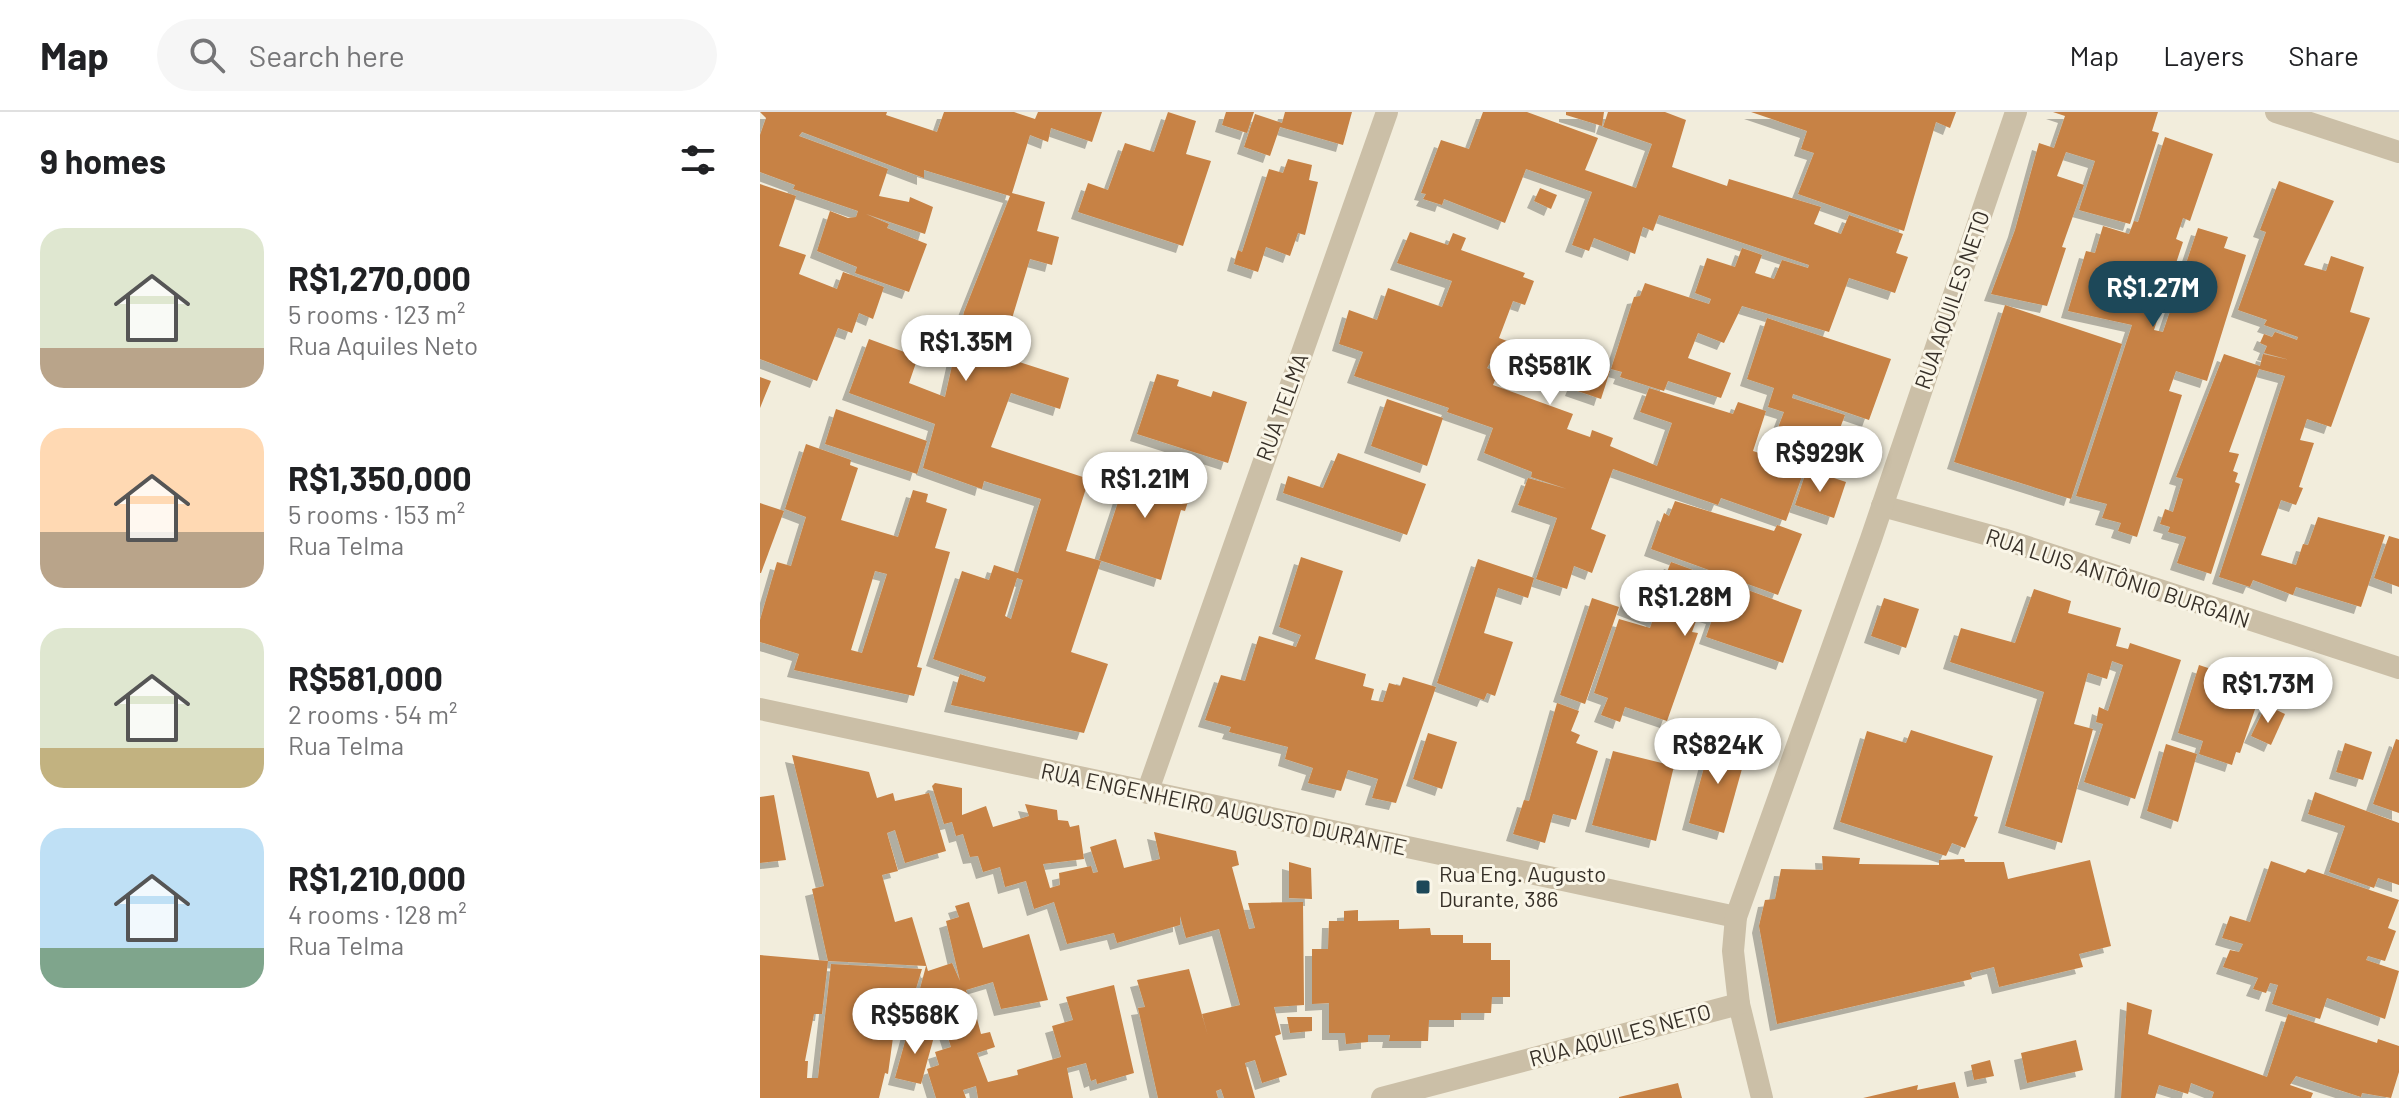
<!DOCTYPE html>
<meta charset="utf-8">
<style>
:root{--surface:#fff;--page:#f6f6f6;--text:#202124;--muted:#757577;--line:#e0e0e0;--accent:#1d4859}
body{margin:0;font-family:Barlow,sans-serif;background:var(--page);color:var(--text);height:100vh;display:flex;flex-direction:column;font-size:30px;white-space:nowrap}
*{box-sizing:border-box;margin:0}
p{font-size:26px;color:var(--muted)}
.icon{flex:none;width:44px;height:44px;fill:none;stroke:currentColor;stroke-width:2;stroke-linecap:round;stroke-linejoin:round}
.map{position:relative;flex:1;overflow:hidden}
.sheet{display:flex;flex-direction:column;background:var(--surface);width:760px}
.sheet>*{flex:none}
.price{position:absolute;translate:-50% -68px;padding:0 18px;border-radius:28px;background:#fff;color:#222;font-size:26px;line-height:52px;filter:drop-shadow(0 2px 4px #0008)}
.price::after{content:'';position:absolute;left:50%;top:48px;width:24px;height:18px;margin-left:-12px;background:inherit;clip-path:polygon(0 0,100% 0,50% 100%)}
.price.current{background:var(--accent);color:#fff}
ul{padding:0;list-style:none}
li{display:flex;align-items:center;gap:24px;height:200px;padding:0 40px}
li span{display:grid;place-items:center;flex:none;width:224px;height:160px;border-radius:24px;color:#555}
li>.icon{margin-inline-start:auto}
span .icon{width:96px;height:96px;fill:#fffc;stroke-width:1}
li b{font-size:34px}
h2{display:flex;justify-content:space-between;align-items:center;height:96px;padding:0 40px;font-size:34px}
header{display:flex;align-items:center;gap:48px;box-sizing:border-box;height:112px;padding:0 40px;background:var(--surface);border-bottom:2px solid var(--line)}
header strong{font-size:38px}
nav{display:flex;gap:44px;margin-inline-start:auto;font-size:28px}
.search{width:560px;height:72px;background:var(--page);display:flex;align-items:center;gap:20px;box-sizing:border-box;padding:0 28px;border-radius:44px;color:var(--muted);font-size:30px}
main{display:flex;flex:1;min-height:0}
.map>svg:first-child{display:block}
</style>
<header>
<strong>Map</strong>
<div class="search"><svg class="icon" aria-label="search" viewBox="0 0 24 24"><circle cx="10" cy="10" r="6"/><path d="M15 15l6 6"/></svg>Search here</div>
<nav><a>Map</a><a>Layers</a><a>Share</a></nav>
</header>
<main>
<section class="sheet">
<h2>9 homes<svg class="icon" aria-label="filters" viewBox="0 0 24 24"><path d="M4 7h16M4 17h16"/><circle cx="9" cy="7" r="2"/><circle cx="15" cy="17" r="2"/></svg></h2>
<ul>
<li><span style="background:linear-gradient(#dfe7d0 75%,#b9a48a 0)"><svg class="icon" aria-label="home" viewBox="0 0 24 24"><path d="M3 11l9-7 9 7M6 9v11h12V9"/></svg></span><div><b>R$1,270,000</b><p>5 rooms · 123 m²</p><p>Rua Aquiles Neto</p></div></li>
<li><span style="background:linear-gradient(#ffd9b3 65%,#b9a48a 0)"><svg class="icon" aria-label="home" viewBox="0 0 24 24"><path d="M3 11l9-7 9 7M6 9v11h12V9"/></svg></span><div><b>R$1,350,000</b><p>5 rooms · 153 m²</p><p>Rua Telma</p></div></li>
<li><span style="background:linear-gradient(#dfe7d0 75%,#c2b280 0)"><svg class="icon" aria-label="home" viewBox="0 0 24 24"><path d="M3 11l9-7 9 7M6 9v11h12V9"/></svg></span><div><b>R$581,000</b><p>2 rooms · 54 m²</p><p>Rua Telma</p></div></li>
<li><span style="background:linear-gradient(#bfe0f5 75%,#7fa58c 0)"><svg class="icon" aria-label="home" viewBox="0 0 24 24"><path d="M3 11l9-7 9 7M6 9v11h12V9"/></svg></span><div><b>R$1,210,000</b><p>4 rooms · 128 m²</p><p>Rua Telma</p></div></li>
</ul>
</section>
<div class="map">
<svg width="1639" height="986" viewBox="0 0 1639 986">
<defs>
<filter id="shadow"><feDropShadow dx="-7" dy="7" stdDeviation="0" flood-color="#0004"/></filter>
</defs>
<rect width="100%" height="100%" fill="#f2eddc"/>
<!-- building -->
<g fill="#c78245" fill-rule="evenodd" filter="url(#shadow)">
<path d="M0 0H127L126 3 177 20 184 0H254L275 7 278 0H342L332 30 291 16 288 30 270 23 252 81 285 90 277 119 299 125 292 153 270 147 250 213 256 216 247 246 309 266 300 297 251 281 231 335 329 367 306 439 341 449 311 540 348 552 324 621 191 593 200 562 224 570 226 565 173 547 202 459 229 468 234 453 258 461 281 387 224 369 222 377 163 356 175 312 89 281 109 227 158 245 149 271 185 285 204 200 250 84 164 58V66L42 20 39 24 128 57 119 84 149 90 150 85 173 95 165 122 106 102 129 112 127 116 167 132 149 180 95 161 97 155 57 139 70 99 88 106 96 105 98 99 33 77 35 73 0 60V23L6 6ZM257 466 263 468 251 507 245 504Z"/>
<path d="M408 0 436 9 426 42 451 49 423 134 318 100 328 71 348 78 365 31 394 40Z"/>
<path d="M466 0H494L487 21 462 13Z"/>
<path d="M525 0H592L583 33 520 15 510 44 484 35 495 2 522 11Z"/>
<path d="M723 0H767L838 26 825 58 876 76 892 32 843 15 848 0H905L926 8 912 55 967 74 969 67 1061 95 1054 112 1081 122 1089 103 1143 122 1136 141 1148 145 1135 181 1089 166 1069 220 982 194 964 231 938 221 928 246 971 261 961 286 908 269 904 279 860 265 862 260 851 257 874 185 880 184 885 171 949 192 951 187 935 181 947 146 975 155 982 136 1002 143 995 161 1014 167 1022 148 1048 156 1049 153 899 103 893 119 883 115 875 142 834 126 829 139 812 133 832 80 766 57 745 111 684 87 682 93 663 87 666 82 661 81 681 28 709 37Z"/>
<path d="M806 0H844L842 14 806 3Z"/>
<path d="M991 0H1196L1190 16 1176 10 1144 119 1038 82 1054 41 1041 37 1047 19Z"/>
<path d="M1293 0H1398L1392 19 1399 21 1370 112 1319 98 1335 49 1306 40 1297 64 1324 73 1302 135 1306 136 1287 194 1231 182 1255 118 1279 31 1294 36 1305 4Z"/>
<path d="M1405 25 1453 42 1430 109 1423 106 1416 127 1423 130 1394 218 1403 220 1438 116 1468 125 1464 136 1486 143 1447 269 1416 259 1409 279 1422 283 1377 425 1358 419 1361 411 1342 406 1347 392 1316 384 1372 213 1308 199 1326 139 1335 141 1343 114 1369 122 1374 109 1378 110Z"/>
<path d="M528 47 552 53 549 68 558 70 545 123 538 121 530 144 506 135 498 160 474 152 478 138 482 140 509 57 523 61Z"/>
<path d="M1519 69 1574 89 1544 153 1566 159 1571 144 1604 155 1590 200 1610 206 1571 315 1547 307 1540 328 1554 331 1539 375 1543 376 1536 393 1521 388 1501 443 1536 453 1543 432 1548 433 1558 405 1625 423 1601 495 1536 475 1533 483 1493 468 1490 475 1459 465 1525 264 1499 257 1469 340 1479 342 1473 359 1478 361 1475 370 1480 372 1451 462 1417 451 1426 425 1408 420 1410 415 1400 412 1405 397 1413 400 1423 367 1416 365 1464 242 1500 254 1503 242 1530 248 1504 241 1507 234 1500 231 1504 222 1512 225 1515 220 1537 228 1538 225 1504 213 1507 208 1478 198 1506 120 1500 118Z"/>
<path d="M0 72 36 84 19 134 46 143 39 162 77 177 83 160 124 175 113 207 99 201 92 221 78 216 57 269 0 247Z"/>
<path d="M780 76 797 83 791 97 774 89Z"/>
<path d="M650 120 688 133 693 121 706 126 701 138 765 161 763 165 774 169 765 193 753 189 739 226 804 250 797 271 731 249 727 256 738 261 733 273 813 302 807 317 830 325 832 318 853 326 850 334 897 354 912 311 880 300 889 276 973 302 978 290 1006 299 993 339 1045 356 1026 409 961 386 958 393 853 357 831 417 846 423 832 461 814 454 807 477 776 467 797 406 758 393 768 366 807 377 771 365 772 360 724 341 733 316 687 300 689 296 594 264 603 240 579 232 589 198 617 208 628 176 682 195 692 169 637 151Z"/>
<path d="M1245 193 1362 232 1311 387 1194 350Z"/>
<path d="M1007 206 1131 247 1109 308 1033 282 1032 286 1085 303 1065 356 1010 337 1024 300 1008 295 1014 276 987 267Z"/>
<path d="M834 253 850 259 841 287 812 277 820 257 831 261Z"/>
<path d="M397 262 419 268 417 274 451 285 453 279 487 290 468 351 377 322Z"/>
<path d="M0 265 11 269 0 296Z"/>
<path d="M627 287 683 306 667 354 611 334Z"/>
<path d="M76 297 167 329 157 362 65 332Z"/>
<path d="M46 332 91 348 90 353 98 356 81 408 138 425 153 378 168 382 166 390 187 397 175 436 190 440 157 555 162 556 154 584 34 558 39 542 0 530V508L17 450 31 454 46 405 25 397ZM115 459 127 462 102 541 91 538Z"/>
<path d="M578 341 666 372 647 423 523 381 528 364 563 376Z"/>
<path d="M354 354 385 364 387 355 434 371 425 399 421 398 401 468 339 448 362 378 348 373Z"/>
<path d="M1047 357 1086 370 1074 406 1035 393Z"/>
<path d="M915 389 1014 419 1017 413 1042 422 1018 483 891 437 904 401 909 404Z"/>
<path d="M0 391 24 399 1 461H0Z"/>
<path d="M1629 424 1639 427V475L1614 466Z"/>
<path d="M541 445 583 459 555 547 606 562 603 574 614 577 611 588 623 590 629 571 640 574 643 565 676 575 636 691 612 686 618 667 588 658 581 679 548 671 553 656 525 647 528 635 469 620 471 615 445 608 461 563 485 569 499 524 536 535 541 523 519 515Z"/>
<path d="M718 447 774 466 768 486 738 476 724 521 753 530 735 584 727 581 724 588 677 571Z"/>
<path d="M911 450 1042 498 1023 551 946 525 953 505 939 501 932 520 938 521 907 609 865 595 860 610 841 603 848 586 834 581 859 507 890 516 893 507 864 496 873 472 898 482Z"/>
<path d="M1274 477 1311 489 1308 501 1361 516 1356 534 1368 537 1370 531 1421 548 1375 687 1324 670 1343 612 1336 610 1339 595 1348 599 1363 553 1352 549 1347 567 1328 561 1314 612 1333 617 1302 731 1245 714 1284 580 1190 550 1201 516 1255 531Z"/>
<path d="M832 486 859 495 825 592 800 583Z"/>
<path d="M1124 486 1159 497 1146 536 1111 524Z"/>
<path d="M1439 553 1503 574 1480 641 1476 640 1472 653 1439 642 1443 629 1418 621Z"/>
<path d="M797 591 819 599 811 619 820 623 816 631 838 639 816 708 793 702 785 731 753 722 764 688 769 689Z"/>
<path d="M1506 593 1525 602 1511 633 1491 624Z"/>
<path d="M1151 618 1233 644 1214 704 1218 705 1205 736 1192 731 1186 744 1080 710 1107 619 1146 631Z"/>
<path d="M668 621 697 630 682 677 653 667Z"/>
<path d="M952 626 987 639 964 721 929 711Z"/>
<path d="M1636 627 1639 628V701L1613 692Z"/>
<path d="M1585 631 1612 640 1603 668 1576 660Z"/>
<path d="M1406 632 1437 642 1418 710 1387 699Z"/>
<path d="M853 639 914 654 896 729 832 713Z"/>
<path d="M32 643 109 660 117 686 133 681 135 689 169 681 186 739 145 751 135 718 127 721 138 759 122 763 135 810 152 805 168 859 192 851 200 869 186 809 199 805 195 794 209 790 223 836 269 822 288 888 241 897 233 870 206 878 212 897 182 907 181 900 167 904 165 899 153 903 166 854 68 849 52 777 64 774Z"/>
<path d="M175 671 202 676V703L226 694 233 715 269 704 265 692 297 698 298 708 308 709 310 715 319 713 324 747 283 752 290 776 300 773 299 761 331 754 333 761 338 760 330 735 356 727 364 756 400 747 394 720 476 739 479 753 472 755 489 817 495 816 488 791 543 790 544 893 514 895 521 922 515 924 527 963 502 971 495 948 485 951 495 986H464L461 977 456 979 458 986H398L378 896 385 895 377 868 429 857 448 924 442 902 480 893 459 817 426 826 420 804V813L357 831 354 821 307 832 294 790 274 797 266 769 245 775 240 755 223 760 218 744 210 745 203 722 196 724 192 710 184 712 172 674Z"/>
<path d="M1555 680 1639 711V773L1618 766 1614 776 1569 760 1585 714 1548 702Z"/>
<path d="M14 683 26 748 0 751V685Z"/>
<path d="M1062 744 1100 746 1099 752 1179 753V748L1204 747 1205 750H1244L1248 767 1330 748 1351 834 1319 842 1323 855 1239 875 1234 855 1210 861 1212 867 1017 912 999 814 1005 788 1015 787 1021 757 1063 758Z"/>
<path d="M1511 749 1545 761 1548 757 1639 788 1628 816 1636 819 1625 849 1608 844 1606 848 1639 859 1625 907 1567 886 1560 907 1512 892 1518 873 1510 871 1506 881 1493 877 1498 866 1463 855 1470 838 1479 840 1483 832 1462 826 1470 804 1490 810Z"/>
<path d="M529 750 551 756 552 787 529 786Z"/>
<path d="M598 798V809L639 808V817L670 816 671 823H703V831H731V848H750V885H732L731 901H701V908H669L668 929H629L630 923H608V930L586 932 585 921H569V891L552 892V837H568L569 809H584V799Z"/>
<path d="M0 843 68 849 62 902H54L45 949H48L47 966H58L71 852 162 857 152 890 138 889 128 962 125 961 119 986H0Z"/>
<path d="M354 873 374 961 337 972 336 967 331 969 326 951 307 956 313 986H218L216 974 203 978 206 986H176L167 957 179 953 175 940 191 935 184 913 216 903 221 922 230 920 235 935 217 941 228 970 258 963 257 958 301 945 292 914 313 908 306 885Z"/>
<path d="M1367 890 1392 898 1388 922 1507 965 1528 902 1617 931 1618 927 1639 934V960L1631 986 1602 981 1601 985 1536 964 1530 973 1553 981 1551 986H1452L1454 980 1431 971 1428 982 1399 973 1395 986H1361Z"/>
<path d="M527 905H552V919L530 921Z"/>
<path d="M149 915 175 921 161 972 135 966Z"/>
<path d="M1316 928 1323 958 1267 971 1261 941Z"/>
<path d="M1230 948 1234 964 1214 968 1211 953Z"/>
<path d="M1195 970 1199 986H1103L1158 973 1157 978Z"/>
<path d="M918 971 922 986H859V985Z"/>
</g>
<g fill="none" stroke-linecap="round" stroke-linejoin="round">
<!-- minor -->
<g stroke="#cbbfa7" stroke-width="22">
<path d="M1516 0 1639 40"/>
<path d="M1122 394 1243 427 1639 556"/>
<path d="M0 597 976 805"/>
<path d="M387 681 627 0"/>
<path d="M979 892 1002 986"/>
<path d="M622 986 979 892 973 839 976 805 1111 427 1256 0"/>
</g>
</g>
<!-- markers -->
<rect fill="#1d4859" stroke="#faf6e8" stroke-width="3" x="655" y="767" width="16" height="16" rx="4"/>
<g text-anchor="middle" stroke-width="6" stroke-linejoin="round" paint-order="stroke">
<!-- street labels -->
<g font-size="22" fill="#373028" stroke="#faf6e8">
<text transform="translate(1192 188) rotate(-71)" y="8">RUA AQUILES NETO</text>
<text transform="translate(522 295) rotate(-70)" y="8">RUA TELMA</text>
<text transform="translate(1358 466) rotate(18)" y="8">RUA LUIS ANTÔNIO BURGAIN</text>
<text transform="translate(464 697) rotate(12)" y="8">RUA ENGENHEIRO AUGUSTO DURANTE</text>
<text transform="translate(860 923) rotate(-15)" y="8">RUA AQUILES NETO</text>
</g>
<!-- poi labels -->
<g font-size="22" fill="#373028" stroke="#faf6e8" text-anchor="start">
<text x="679" y="770">Rua Eng. Augusto<tspan x="679" dy="25">Durante, 386</tspan></text>
</g>
</g>
</svg>
<b class="price current" style="left:1393px;top:217px">R$1.27M</b>
<b class="price" style="left:206px;top:271px">R$1.35M</b>
<b class="price" style="left:790px;top:295px">R$581K</b>
<b class="price" style="left:1060px;top:382px">R$929K</b>
<b class="price" style="left:385px;top:408px">R$1.21M</b>
<b class="price" style="left:925px;top:526px">R$1.28M</b>
<b class="price" style="left:1508px;top:613px">R$1.73M</b>
<b class="price" style="left:958px;top:674px">R$824K</b>
<b class="price" style="left:155px;top:944px">R$568K</b>
</div>
</main>
